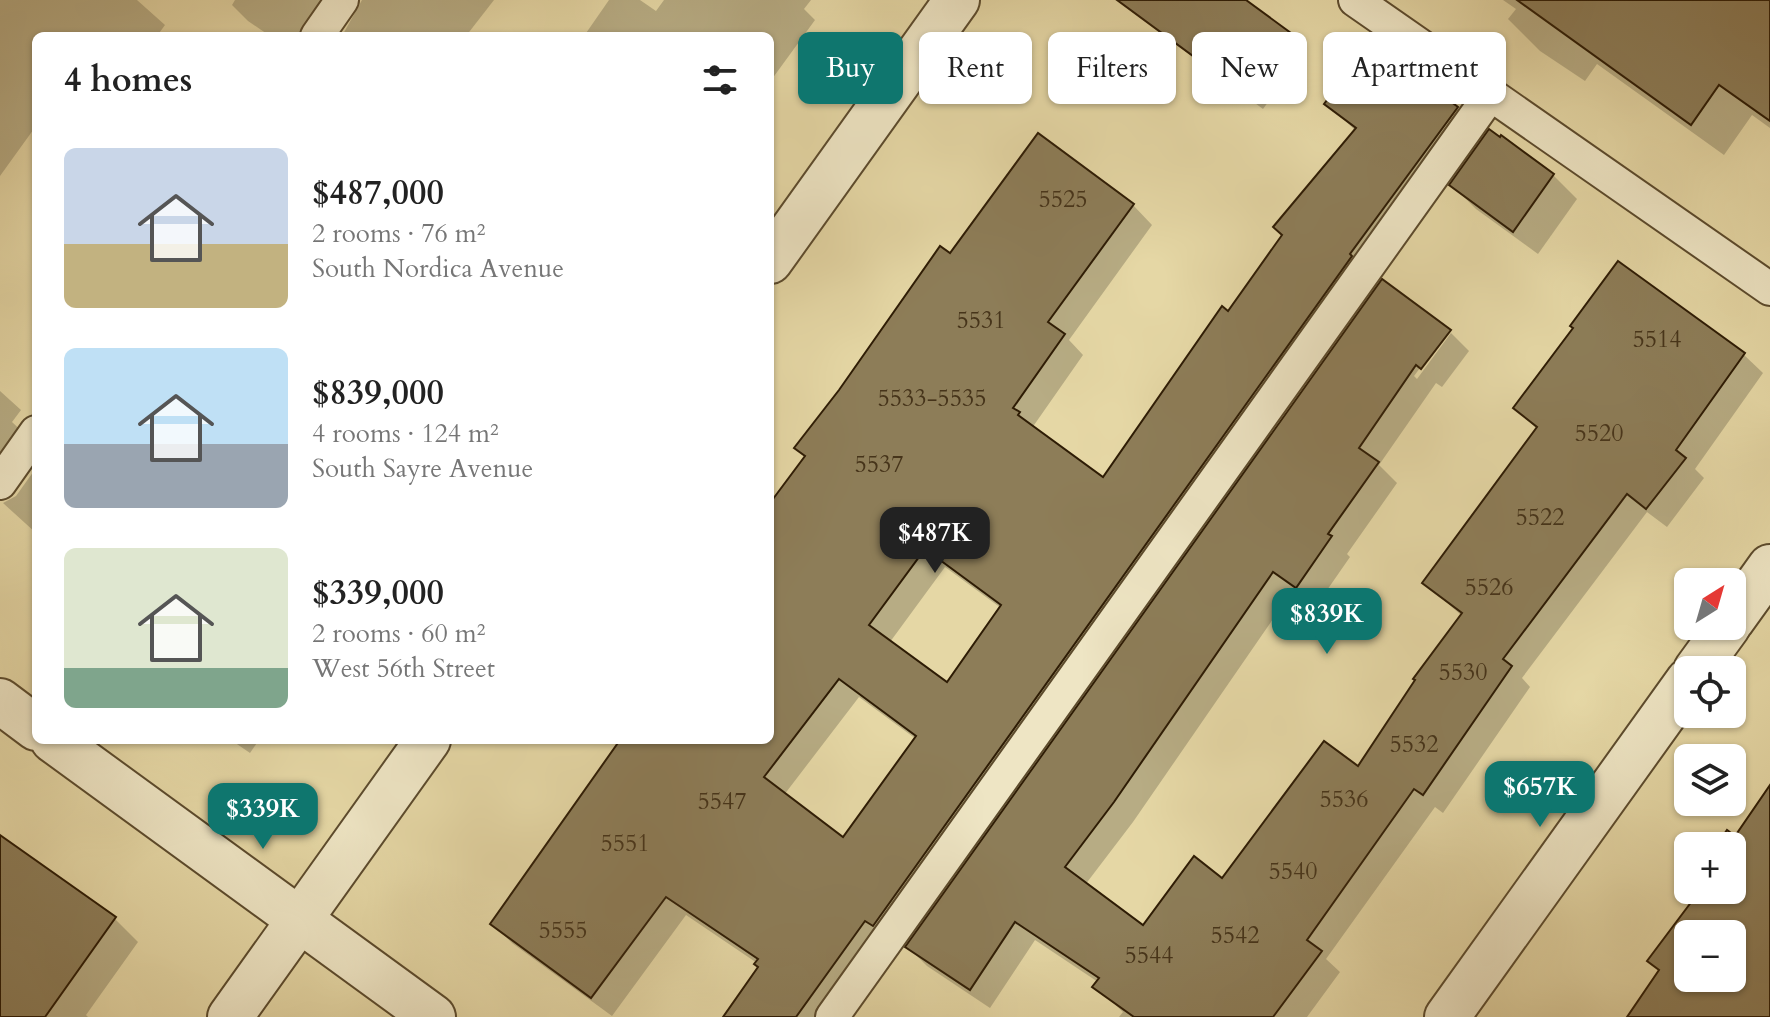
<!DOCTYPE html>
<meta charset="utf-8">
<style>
:root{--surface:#fff;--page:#f6f6f6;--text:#222;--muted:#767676;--accent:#0f766e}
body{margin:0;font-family:Cardo,serif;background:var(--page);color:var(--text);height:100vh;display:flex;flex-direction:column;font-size:30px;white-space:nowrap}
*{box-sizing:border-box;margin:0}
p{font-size:26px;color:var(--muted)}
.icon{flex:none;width:44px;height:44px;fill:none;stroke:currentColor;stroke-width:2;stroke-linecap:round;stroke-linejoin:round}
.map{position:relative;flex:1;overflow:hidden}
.sheet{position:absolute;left:32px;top:32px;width:742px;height:712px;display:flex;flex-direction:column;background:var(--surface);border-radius:12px;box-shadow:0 2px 6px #0004}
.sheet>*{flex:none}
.hud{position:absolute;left:798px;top:32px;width:760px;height:72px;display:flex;gap:16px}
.needle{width:52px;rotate:37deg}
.controls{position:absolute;left:1674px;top:568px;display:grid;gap:16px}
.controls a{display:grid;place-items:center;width:72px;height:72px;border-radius:12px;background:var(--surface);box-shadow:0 2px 6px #0004;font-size:40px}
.price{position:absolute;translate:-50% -68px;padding:0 18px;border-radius:16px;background:var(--accent);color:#fff;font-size:26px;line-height:52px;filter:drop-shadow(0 2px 4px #0008)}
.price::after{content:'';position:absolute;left:50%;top:48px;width:24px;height:18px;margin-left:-12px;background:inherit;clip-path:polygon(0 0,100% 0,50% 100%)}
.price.on{background:#222;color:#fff}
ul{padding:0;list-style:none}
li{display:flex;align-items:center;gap:24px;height:200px;padding:0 32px}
li span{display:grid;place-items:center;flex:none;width:224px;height:160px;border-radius:12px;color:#555}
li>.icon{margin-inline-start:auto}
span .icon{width:96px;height:96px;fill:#fffc;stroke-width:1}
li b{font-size:34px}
h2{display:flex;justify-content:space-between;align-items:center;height:96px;padding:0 32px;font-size:34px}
.chip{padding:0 28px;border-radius:12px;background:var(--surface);box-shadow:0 2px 6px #0004;font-size:28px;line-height:72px}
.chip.on{background:var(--accent);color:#fff}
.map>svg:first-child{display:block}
</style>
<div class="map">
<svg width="1770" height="1017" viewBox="0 0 1770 1017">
<rect width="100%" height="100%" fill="#e5d7a5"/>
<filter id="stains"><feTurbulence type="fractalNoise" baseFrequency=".0025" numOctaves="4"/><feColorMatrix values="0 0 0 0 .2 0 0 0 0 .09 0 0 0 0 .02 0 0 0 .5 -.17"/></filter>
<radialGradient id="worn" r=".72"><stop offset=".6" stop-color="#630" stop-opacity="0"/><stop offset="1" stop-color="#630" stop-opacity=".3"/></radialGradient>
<!-- shadow -->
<g fill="#0003" fill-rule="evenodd">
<path d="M0 0H137L165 25 157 36H36V126L0 176Z"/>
<path d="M235 0H348L323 36H270L248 21 232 5Z"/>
<path d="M362 0H494L466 36H342Z"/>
<path d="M609 0H640L656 11 664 0H811L804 9 815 20 772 79 770 36H584Z"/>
<path d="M1126 0H1242L1293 37 1306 50 1263 109 1136 15 1124 3Z"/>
<path d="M1503 0H1770V128L1752 115 1724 155 1597 64 1585 81 1540 51 1508 19 1516 9Z"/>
<path d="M1371 45 1457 108 1477 128 829 1017H726L760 968 757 963 686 915 612 1016 512 943 492 923 624 740H770V507L950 256 1133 205 1152 225 1069 340 1083 355 1032 428 1104 480 1229 313 1356 131 1327 104ZM945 567 1001 608 947 684 890 642ZM859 697 916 739 844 840 784 795Z"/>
<path d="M1553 175 1577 199 1538 254 1476 209 1452 185Z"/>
<path d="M1383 282 1447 332 1414 376 1417 379 1451 333 1469 351 1442 387 1436 383 1379 465 1397 483 1347 554 1350 557 1316 606 1293 590 1133 822 1085 885 1143 928 1223 880 1358 768 1462 616 1425 583 1538 430 1515 408 1743 354 1763 373 1695 469 1704 478 1667 527 1647 512 1522 678 1530 687 1443 813 1435 807 1326 959 1340 972 1307 1017H1119L1123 1012 1095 986 1098 982 1035 940 990 1008 927 966 908 947Z"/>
<path d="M0 391 21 410 12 422 29 438 0 479Z"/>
<path d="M36 468V533L3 503 16 496Z"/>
<path d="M231 740H259L250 753Z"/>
<path d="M0 836 114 918 138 942 86 1015 88 1017H0Z"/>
</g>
<!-- building -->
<g fill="#8d7d58" stroke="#2e1c05" stroke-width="2" fill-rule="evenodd">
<path d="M1117 0H1246L1295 36 1250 98Z"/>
<path d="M1517 0H1770V121L1719 85 1691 125Z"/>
<path d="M1371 42 1458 107 1350 254 1352 256 873 926 865 921 796 1017H723L758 967 754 964 758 959 666 897 591 998 490 924 620 740H770V503L805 456 794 448 839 390 940 246 950 253 1038 133 1134 204 1048 322 1065 334 1013 408 1020 412 1018 415 1103 477 1222 306 1228 311 1282 235 1273 227 1356 128 1324 104ZM925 549 1001 605 947 682 869 625ZM839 679 916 736 843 837 764 777Z"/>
<path d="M1489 129 1500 137 1501 135 1554 174 1513 232 1449 185Z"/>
<path d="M1618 261 1745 353 1676 450 1686 458 1646 509 1627 494 1503 659 1512 666 1423 795 1414 789 1307 940 1322 951 1273 1017H1134L1092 987 1099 978 1015 922 970 990 905 947 1382 279 1451 330 1421 369 1416 365 1359 448 1379 462 1328 534 1332 536 1296 588 1273 572 1114 802 1065 867 1143 925 1194 856 1222 878 1324 741 1358 766 1415 680 1413 679 1462 613 1422 583 1537 427 1513 408 1573 328 1570 326Z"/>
<path d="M1770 785V1017H1627L1659 970 1647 961 1698 893 1694 890H1732V846H1716L1727 830 1735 836ZM1688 934H1732V978H1688Z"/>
<path d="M0 835 116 917 45 1017H0Z"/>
</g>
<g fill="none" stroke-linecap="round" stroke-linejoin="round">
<defs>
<g id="service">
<path d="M1355 0 1770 289"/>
<path d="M317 36 342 0"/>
<path d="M0 483 36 432"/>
<path d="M832 1017 1491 94"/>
</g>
<g id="minor">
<path d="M770 261 957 0"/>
<path d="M1732 620 1770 567"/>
<path d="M1696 670 1728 626"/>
<path d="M0 701 36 728"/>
<path d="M53 740 433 1017"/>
<path d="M230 1017 428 740"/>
<path d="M1447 1017 1688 681"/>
</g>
</defs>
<!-- service casing -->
<use href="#service" stroke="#5c4b2d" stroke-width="36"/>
<!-- minor casing -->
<use href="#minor" stroke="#5c4b2d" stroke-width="48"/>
<!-- service -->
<use href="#service" stroke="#eee5c4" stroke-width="32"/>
<!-- minor -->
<use href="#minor" stroke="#eee5c4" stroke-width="44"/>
</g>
<g text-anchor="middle" stroke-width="7" stroke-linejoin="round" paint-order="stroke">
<!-- number labels -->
<g font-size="24" fill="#46341a">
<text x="1063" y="207">5525</text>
<text x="981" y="328">5531</text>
<text x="1657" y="347">5514</text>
<text x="932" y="406">5533-5535</text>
<text x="1599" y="441">5520</text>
<text x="879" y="472">5537</text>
<text x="1540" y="525">5522</text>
<text x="1489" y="595">5526</text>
<text x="1463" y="680">5530</text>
<text x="1414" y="752">5532</text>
<text x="1344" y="807">5536</text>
<text x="722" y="809">5547</text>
<text x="625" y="851">5551</text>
<text x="1293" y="879">5540</text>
<text x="563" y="938">5555</text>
<text x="1235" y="943">5542</text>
<text x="1149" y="963">5544</text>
</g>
</g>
<rect width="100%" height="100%" filter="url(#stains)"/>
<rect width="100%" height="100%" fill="url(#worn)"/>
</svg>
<div class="controls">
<a><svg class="needle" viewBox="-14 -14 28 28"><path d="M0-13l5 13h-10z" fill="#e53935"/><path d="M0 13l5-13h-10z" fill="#767676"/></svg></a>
<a><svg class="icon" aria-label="locate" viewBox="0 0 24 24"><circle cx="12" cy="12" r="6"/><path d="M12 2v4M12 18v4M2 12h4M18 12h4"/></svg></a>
<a><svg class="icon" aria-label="layers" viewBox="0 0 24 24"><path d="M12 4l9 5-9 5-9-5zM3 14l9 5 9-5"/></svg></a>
<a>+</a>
<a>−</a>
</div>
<b class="price on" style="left:935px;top:575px">$487K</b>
<b class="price" style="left:1327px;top:656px">$839K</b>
<b class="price" style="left:1540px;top:829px">$657K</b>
<b class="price" style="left:263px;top:851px">$339K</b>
<div class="hud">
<a class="chip on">Buy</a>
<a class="chip">Rent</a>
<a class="chip">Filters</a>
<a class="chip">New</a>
<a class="chip">Apartment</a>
</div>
<section class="sheet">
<h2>4 homes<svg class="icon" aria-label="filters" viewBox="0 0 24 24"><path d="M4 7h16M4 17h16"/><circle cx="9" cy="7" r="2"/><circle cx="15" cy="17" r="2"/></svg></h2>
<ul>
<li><span style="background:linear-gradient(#c9d6e8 60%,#c2b280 0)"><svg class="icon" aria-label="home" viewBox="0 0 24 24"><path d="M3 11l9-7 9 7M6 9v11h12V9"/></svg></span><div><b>$487,000</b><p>2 rooms · 76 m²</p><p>South Nordica Avenue</p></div></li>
<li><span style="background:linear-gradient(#bfe0f5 60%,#9aa5b1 0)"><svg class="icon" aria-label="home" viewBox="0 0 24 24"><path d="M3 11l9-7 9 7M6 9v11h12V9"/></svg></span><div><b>$839,000</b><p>4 rooms · 124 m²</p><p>South Sayre Avenue</p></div></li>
<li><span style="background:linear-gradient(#dfe7d0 75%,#7fa58c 0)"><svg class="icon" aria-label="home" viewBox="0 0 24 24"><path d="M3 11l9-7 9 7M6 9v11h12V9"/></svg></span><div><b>$339,000</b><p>2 rooms · 60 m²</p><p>West 56th Street</p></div></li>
</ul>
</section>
</div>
